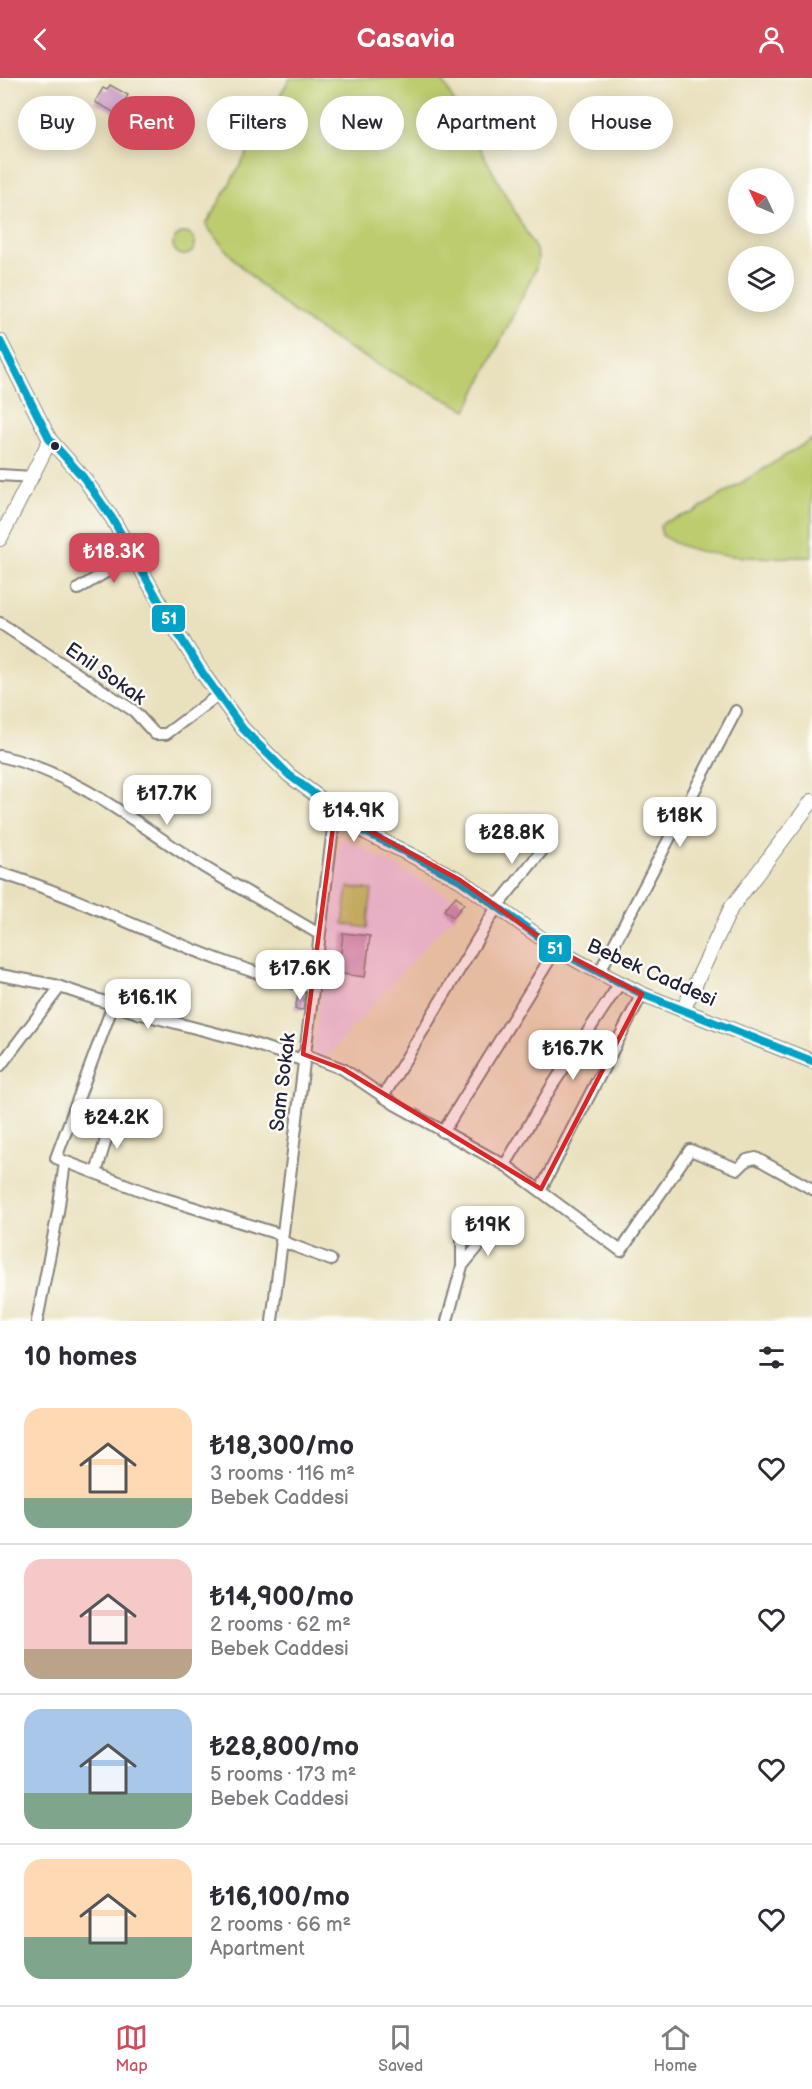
<!DOCTYPE html>
<meta charset="utf-8">
<style>
:root{--surface:#fff;--page:#f2f2f3;--text:#2b2b33;--muted:#7c7c81;--line:#e1e1e2;--accent:#d1495b}
body{margin:0;font-family:"Balsamiq Sans",sans-serif;background:var(--page);color:var(--text);height:100vh;display:flex;flex-direction:column;font-size:22px;white-space:nowrap}
*{box-sizing:border-box;margin:0}
p{font-size:20px;color:var(--muted)}
.icon{flex:none;width:33px;height:33px;fill:none;stroke:currentColor;stroke-width:2;stroke-linecap:round;stroke-linejoin:round}
.map{position:relative;height:1243px;overflow:hidden}
.sheet{display:flex;flex-direction:column;background:var(--surface);flex:1}
.sheet>*{flex:none}
.hud{position:absolute;left:18px;top:18px;width:777px;height:54px;display:flex;gap:12px}
.needle{width:39px;rotate:314deg}
.tools{position:absolute;left:728px;top:90px;display:grid;gap:12px}
.tools a{display:grid;place-items:center;width:66px;height:66px;border-radius:50%;background:var(--surface);box-shadow:0 3px 15px #0003;font-size:30px}
.price{position:absolute;translate:-50% -51px;padding:0 14px;border-radius:12px;background:#fff;color:#222;font-size:20px;line-height:39px;filter:drop-shadow(0 2px 3px #0008)}
.price::after{content:'';position:absolute;left:50%;top:36px;width:18px;height:14px;margin-left:-9px;background:inherit;clip-path:polygon(0 0,100% 0,50% 100%)}
.price.selected{background:var(--accent);color:#fff}
ul{padding:0;list-style:none}
li{display:flex;align-items:center;gap:18px;height:150px;padding:0 24px}
li+li{border-top:2px solid var(--line)}
li span{display:grid;place-items:center;flex:none;width:168px;height:120px;border-radius:18px;color:#555}
li>.icon{margin-inline-start:auto}
span .icon{width:72px;height:72px;fill:#fffc;stroke-width:1}
li b{font-size:26px}
h2{display:flex;justify-content:space-between;align-items:center;height:72px;padding:0 24px;font-size:26px}
.tag{padding:0 21px;border-radius:27px;background:var(--surface);box-shadow:0 3px 15px #0003;font-size:21px;line-height:54px}
.tag.selected{background:var(--accent);color:#fff}
header{display:flex;justify-content:space-between;align-items:center;height:78px;padding:0 24px;background:var(--accent);color:#fff;font-size:27px;font-weight:700}
.tab-bar{display:flex;justify-content:space-around;align-items:center;height:84px;border-top:2px solid var(--line);background:var(--surface);font-size:16px;color:var(--muted)}
.tab-bar a{display:grid;justify-items:center;gap:3px}
.tab-bar .selected{color:var(--accent)}
.map>svg:first-child{display:block}
</style>
<header><svg class="icon" aria-label="back" viewBox="0 0 24 24"><path d="M15 5l-7 7 7 7"/></svg>Casavia<svg class="icon" aria-label="person" viewBox="0 0 24 24"><circle cx="12" cy="8" r="4"/><path d="M4 21q1-7 8-7t8 7"/></svg></header>
<div class="map">
<svg width="812" height="1243" viewBox="0 0 812 1243">
<rect width="100%" height="100%" fill="#fdfcf7"/>
<filter id="ink" filterUnits="userSpaceOnUse"><feTurbulence type="fractalNoise" baseFrequency=".0167" numOctaves="2"/><feDisplacementMap in="SourceGraphic" scale="12" xChannelSelector="R" yChannelSelector="G"/><feConvolveMatrix kernelMatrix="1 2 1 2 8 2 1 2 1" color-interpolation-filters="sRGB"/></filter>
<filter id="wash" filterUnits="userSpaceOnUse"><feTurbulence type="fractalNoise" baseFrequency=".008" numOctaves="4" result="noise"/><feDisplacementMap in="SourceGraphic" scale="24" xChannelSelector="R" yChannelSelector="G"/><feGaussianBlur stdDeviation="1.35" result="paint"/><feColorMatrix in="noise" values="0 0 0 0 0 0 0 0 0 0 0 0 0 0 0 0 0 1.4 0 .05"/><feComposite in="paint" operator="in"/></filter>
<g filter="url(#wash)">
<rect width="100%" height="100%" fill="#e9e1be"/>
<!-- built -->
<path fill="#ebd1eb" d="M341 758 464 826 327 978 313 975Z"/>
<!-- green -->
<g fill="#bdcc6e" stroke="#707754" stroke-width="1.5">
<path d="M290 0H441L536 172 538 180 536 190 467 332C370 284 271 237 206 147Z"/>
<circle cx="184" cy="166" r="11"/>
<path d="M812 361V479C772 480 694 483 662 457L660 448 664 444 694 434Z"/>
<path d="M348 809 372 812 367 850 343 846Z"/>
</g>
<g id="blocks">
<!-- building -->
<g fill="#cb94c3">
<path d="M110 7 128 17 117 36 95 24 103 10 107 12Z"/>
<path d="M456 818 464 826 453 839 444 832Z"/>
<path d="M343 855 370 858 365 899 327 894 329 881 340 882Z"/>
<path d="M299 913 305 915 303 932 295 931Z"/>
</g>
</g>
</g>
<g filter="url(#ink)">
<use href="#blocks" fill-opacity="0" stroke="#86827c" stroke-width="1.5"/>
<g fill="none" stroke-linecap="round" stroke-linejoin="round">
<defs>
<g id="minor">
<path d="M0 397 33 399"/>
<path d="M78 511 134 477"/>
<path d="M0 545 134 633 155 656H166L218 617"/>
<path d="M0 678C77 695 139 748 204 789 242 812 281 833 319 856"/>
<path d="M0 795C107 827 202 887 312 909"/>
<path d="M599 895 736 633"/>
<path d="M0 897 54 907 141 936 242 962 302 982"/>
<path d="M113 927 56 1080 153 1117 282 1157"/>
<path d="M303 976 343 991 396 1027 508 1089 621 1173 690 1072 738 1091 747 1082 756 1080 812 1111"/>
<path d="M0 988 60 909"/>
<path d="M383 1019 498 827 548 765"/>
<path d="M443 1054 556 871"/>
<path d="M505 1087 552 1008 620 905"/>
<path d="M96 1095 112 1041"/>
<path d="M541 1111 642 916"/>
<path d="M281 1163 331 1182"/>
<path d="M462 1188 491 1153"/>
<path d="M37 1243 58 1134 65 1084"/>
<path d="M272 1243 335 734"/>
<path d="M447 1243 462 1188V1144"/>
</g>
<g id="tertiary">
<path d="M0 263 50 362 83 399 112 440 169 541 204 597 243 651 289 697 365 754 460 802 556 871 583 886 642 916 812 983"/>
<path d="M0 461 50 362"/>
<path d="M683 932 731 830 812 723"/>
</g>
</defs>
<!-- minor casing -->
<use href="#minor" stroke="#86827c" stroke-width="14"/>
<!-- tertiary casing -->
<use href="#tertiary" stroke="#86827c" stroke-width="16"/>
<!-- minor -->
<use href="#minor" stroke="#fff" stroke-width="10"/>
<!-- tertiary -->
<use href="#tertiary" stroke="#fff" stroke-width="14"/>
<defs>
<path id="bus-1" d="M0 263 50 362 83 399 112 440 169 541 204 597 243 651 289 697 365 754 460 802 556 871 583 886 642 916 812 983"/>
</defs>
<!-- bus-1 casing -->
<use href="#bus-1" stroke="#fdfcf7" stroke-width="12"/>
<!-- bus-1 -->
<use href="#bus-1" stroke="#02a2c7" stroke-width="8"/>
</g>
</g>
<!-- marked area -->
<path fill="#d62828" fill-opacity="0.2" stroke="#d62828" stroke-width="4.5" stroke-linejoin="round" d="M335 734 460 802 556 871 642 916 541 1111 343 991 303 976Z"/>
<!-- markers -->
<circle fill="#22223b" stroke="#fdfcf7" stroke-width="2" cx="55" cy="368" r="5"/>
<g text-anchor="middle" stroke-width="5" stroke-linejoin="round" paint-order="stroke">
<!-- street labels -->
<g font-size="20" fill="#22223b" stroke="#fdfcf7">
<text transform="translate(106 595) rotate(35)" y="7">Enil Sokak</text>
<text transform="translate(652 894) rotate(24)" y="7">Bebek Caddesi</text>
<text transform="translate(282 1004) rotate(-83)" y="7">Sam Sokak</text>
</g>
</g>
<g stroke="#fdfcf7" stroke-width="2">
<rect x="151" y="526" width="35" height="29" rx="6" fill="#02a2c7"/>
<rect x="538" y="856" width="34" height="29" rx="6" fill="#02a2c7"/>
</g>
<g font-size="16" text-anchor="middle" font-weight="bold" fill="#fff">
<text x="169" y="546">51</text>
<text x="555" y="876">51</text>
</g>
</svg>
<div class="tools">
<a><svg class="needle" viewBox="-14 -14 28 28"><path d="M0-13l5 13h-10z" fill="#e53935"/><path d="M0 13l5-13h-10z" fill="#7c7c81"/></svg></a>
<a><svg class="icon" aria-label="layers" viewBox="0 0 24 24"><path d="M12 4l9 5-9 5-9-5zM3 14l9 5 9-5"/></svg></a>
</div>
<b class="price selected" style="left:114px;top:506px">₺18.3K</b>
<b class="price" style="left:167px;top:748px">₺17.7K</b>
<b class="price" style="left:354px;top:765px">₺14.9K</b>
<b class="price" style="left:680px;top:770px">₺18K</b>
<b class="price" style="left:512px;top:787px">₺28.8K</b>
<b class="price" style="left:300px;top:923px">₺17.6K</b>
<b class="price" style="left:148px;top:952px">₺16.1K</b>
<b class="price" style="left:573px;top:1003px">₺16.7K</b>
<b class="price" style="left:117px;top:1072px">₺24.2K</b>
<b class="price" style="left:488px;top:1179px">₺19K</b>
<div class="hud">
<a class="tag">Buy</a>
<a class="tag selected">Rent</a>
<a class="tag">Filters</a>
<a class="tag">New</a>
<a class="tag">Apartment</a>
<a class="tag">House</a>
</div>
</div>
<section class="sheet">
<h2>10 homes<svg class="icon" aria-label="filters" viewBox="0 0 24 24"><path d="M4 7h16M4 17h16"/><circle cx="9" cy="7" r="2"/><circle cx="15" cy="17" r="2"/></svg></h2>
<ul>
<li><span style="background:linear-gradient(#ffd9b3 75%,#7fa58c 0)"><svg class="icon" aria-label="home" viewBox="0 0 24 24"><path d="M3 11l9-7 9 7M6 9v11h12V9"/></svg></span><div><b>₺18,300/mo</b><p>3 rooms · 116 m²</p><p>Bebek Caddesi</p></div><svg class="icon" aria-label="heart" viewBox="0 0 24 24"><path d="M12 20l-8-8c-3-5 5-10 8-4 3-6 11-1 8 4z"/></svg></li>
<li><span style="background:linear-gradient(#f6c9c9 75%,#b9a48a 0)"><svg class="icon" aria-label="home" viewBox="0 0 24 24"><path d="M3 11l9-7 9 7M6 9v11h12V9"/></svg></span><div><b>₺14,900/mo</b><p>2 rooms · 62 m²</p><p>Bebek Caddesi</p></div><svg class="icon" aria-label="heart" viewBox="0 0 24 24"><path d="M12 20l-8-8c-3-5 5-10 8-4 3-6 11-1 8 4z"/></svg></li>
<li><span style="background:linear-gradient(#a9c7e8 70%,#7fa58c 0)"><svg class="icon" aria-label="home" viewBox="0 0 24 24"><path d="M3 11l9-7 9 7M6 9v11h12V9"/></svg></span><div><b>₺28,800/mo</b><p>5 rooms · 173 m²</p><p>Bebek Caddesi</p></div><svg class="icon" aria-label="heart" viewBox="0 0 24 24"><path d="M12 20l-8-8c-3-5 5-10 8-4 3-6 11-1 8 4z"/></svg></li>
<li><span style="background:linear-gradient(#ffd9b3 65%,#7fa58c 0)"><svg class="icon" aria-label="home" viewBox="0 0 24 24"><path d="M3 11l9-7 9 7M6 9v11h12V9"/></svg></span><div><b>₺16,100/mo</b><p>2 rooms · 66 m²</p><p>Apartment</p></div><svg class="icon" aria-label="heart" viewBox="0 0 24 24"><path d="M12 20l-8-8c-3-5 5-10 8-4 3-6 11-1 8 4z"/></svg></li>
</ul>
</section>
<nav class="tab-bar">
<a class="selected"><svg class="icon" aria-label="map" viewBox="0 0 24 24"><path d="M3 6l6-2 6 2 6-2v14l-6 2-6-2-6 2zM9 4v14M15 6v14"/></svg>Map</a>
<a><svg class="icon" aria-label="saved" viewBox="0 0 24 24"><path d="M7 4h10v16l-5-4-5 4z"/></svg>Saved</a>
<a><svg class="icon" aria-label="home" viewBox="0 0 24 24"><path d="M3 11l9-7 9 7M6 9v11h12V9"/></svg>Home</a>
</nav>
